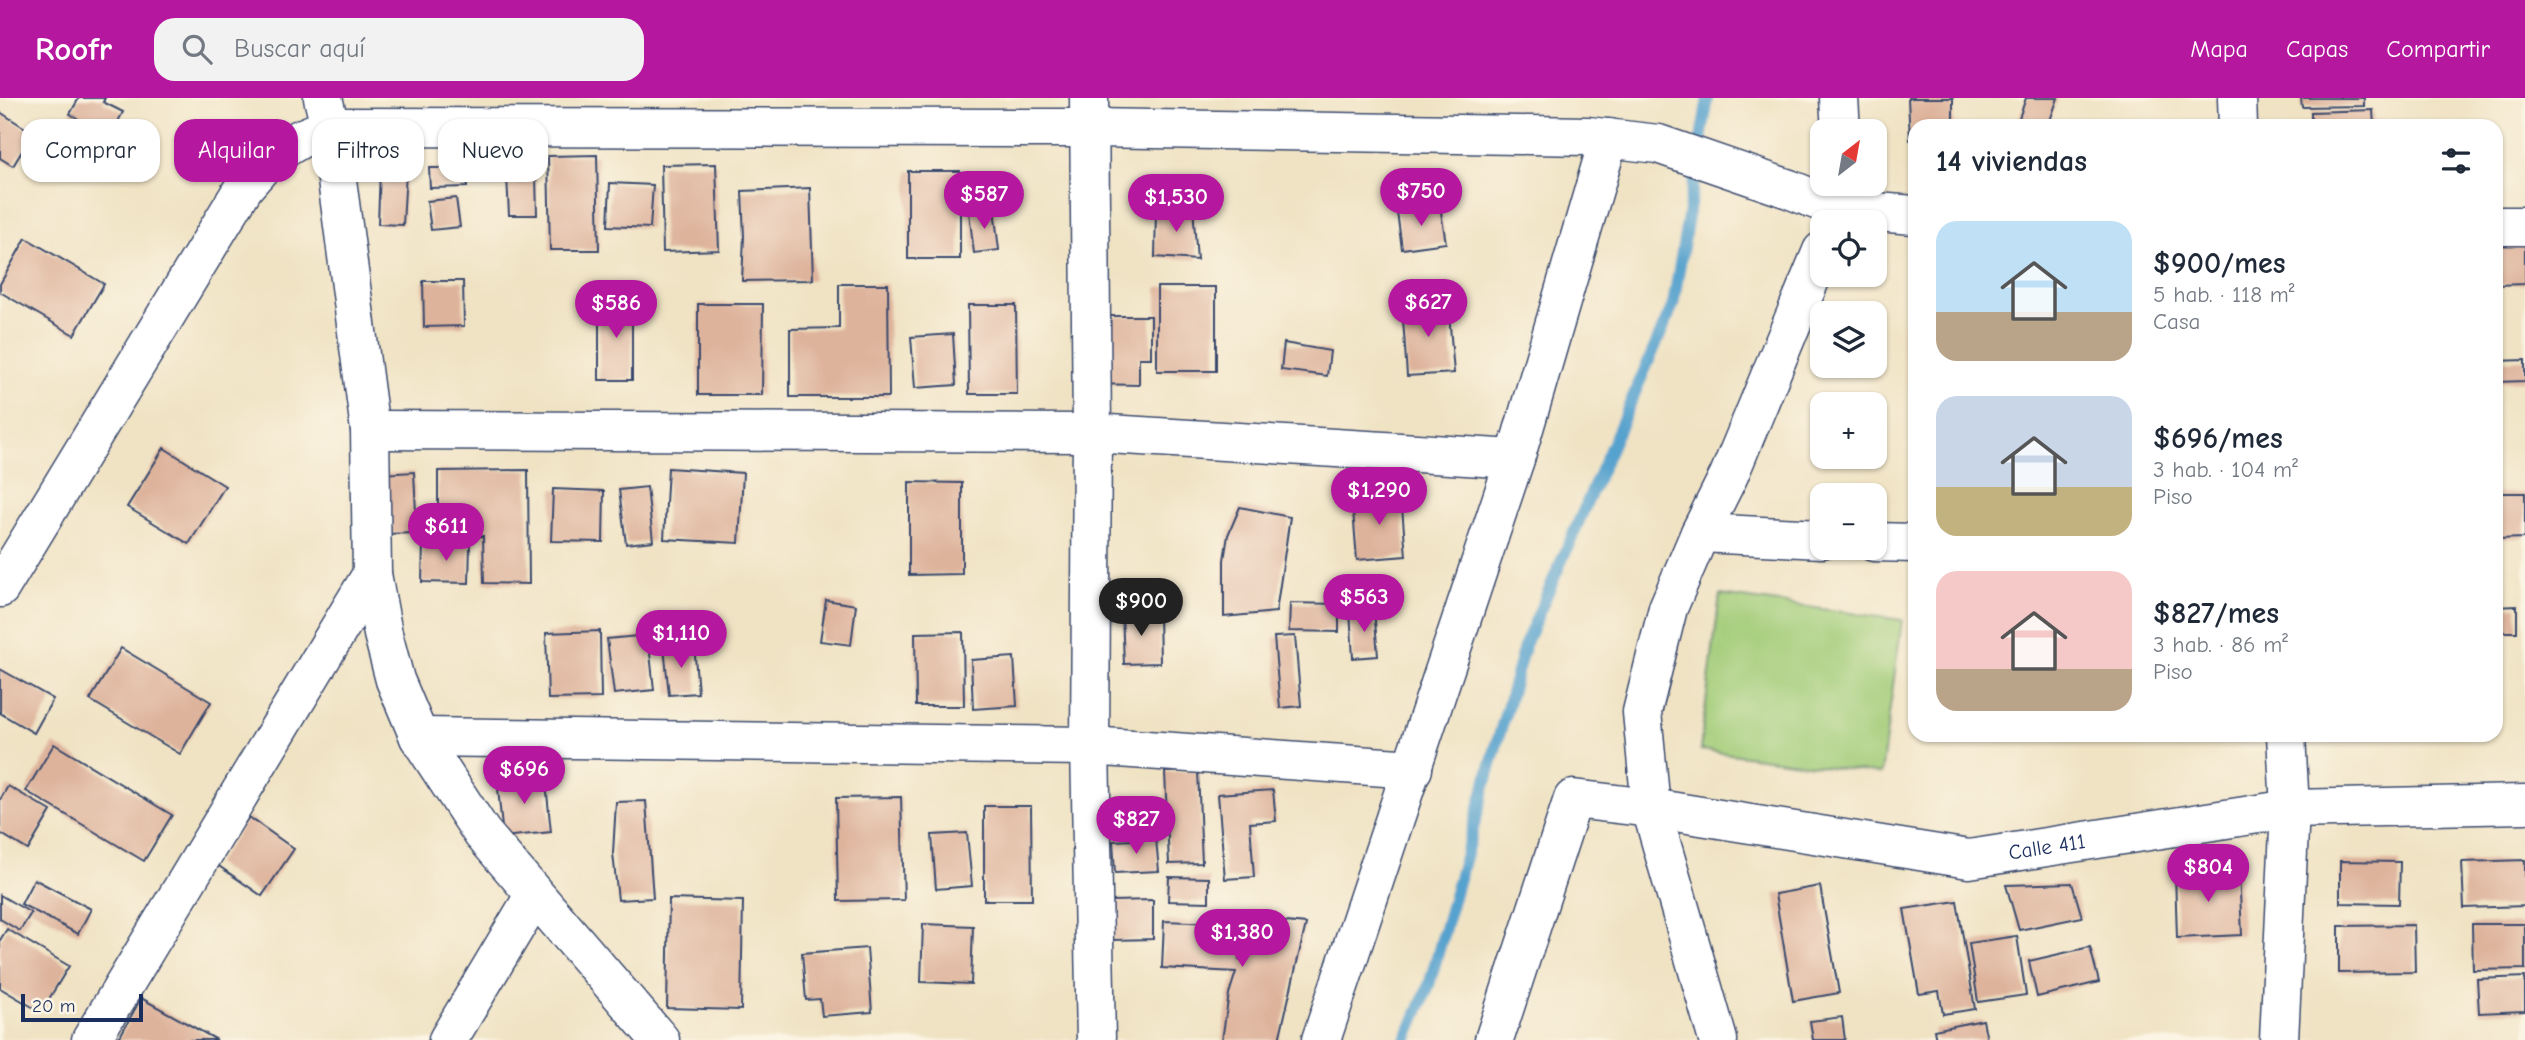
<!DOCTYPE html>
<html lang="es">
<meta charset="utf-8">
<style>
:root{--surface:#fff;--page:#f2f2f3;--text:#1f2937;--muted:#747a83;--accent:#b5179e}
body{margin:0;font-family:"Comic Neue",sans-serif;background:var(--page);color:var(--text);height:100vh;display:flex;flex-direction:column;font-size:26px;white-space:nowrap}
*{box-sizing:border-box;margin:0}
p{font-size:23px;color:var(--muted)}
.icon{flex:none;width:38px;height:38px;fill:none;stroke:currentColor;stroke-width:2;stroke-linecap:round;stroke-linejoin:round}
.map{position:relative;flex:1;overflow:hidden}
.side{position:absolute;left:1908px;top:21px;width:595px;height:623px;display:flex;flex-direction:column;background:var(--surface);border-radius:21px;box-shadow:0 2px 5px #0004}
.side>*{flex:none}
.top-card{position:absolute;left:21px;top:21px;width:665px;height:63px;display:flex;gap:14px}
.needle{width:46px;rotate:31deg}
.fabs{position:absolute;left:1810px;top:21px;display:grid;gap:14px}
.fabs a{display:grid;place-items:center;width:77px;height:77px;border-radius:14px;background:var(--surface);box-shadow:0 2px 5px #0004;font-size:35px}
.scale{position:absolute;left:21px;bottom:18px;width:122px;box-sizing:border-box;padding-left:7px;border:4px solid #1b2f5e;border-top:0;font-size:19px;line-height:24px;white-space:nowrap;color:#1b2f5e;-webkit-text-stroke:5px #fcf5e5;paint-order:stroke}
.price{position:absolute;translate:-50% -60px;padding:0 16px;border-radius:24px;background:var(--accent);color:#fff;font-size:23px;line-height:46px;filter:drop-shadow(0 2px 4px #0008)}
.price::after{content:'';position:absolute;left:50%;top:42px;width:21px;height:16px;margin-left:-10px;background:inherit;clip-path:polygon(0 0,100% 0,50% 100%)}
.price.on{background:#222;color:#fff}
ul{padding:0;list-style:none}
li{display:flex;align-items:center;gap:21px;height:175px;padding:0 28px}
li span{display:grid;place-items:center;flex:none;width:196px;height:140px;border-radius:21px;color:#555}
li>.icon{margin-inline-start:auto}
span .icon{width:84px;height:84px;fill:#fffc;stroke-width:1}
li b{font-size:30px}
h2{display:flex;justify-content:space-between;align-items:center;height:84px;padding:0 28px;font-size:30px}
.pill{padding:0 24px;border-radius:21px;background:var(--surface);box-shadow:0 2px 5px #0004;font-size:24px;line-height:63px}
.pill.on{background:var(--accent);color:#fff}
header{display:flex;align-items:center;gap:42px;box-sizing:border-box;height:98px;padding:0 35px;background:var(--accent);color:#fff}
header strong{font-size:33px}
nav{display:flex;gap:38px;margin-inline-start:auto;font-size:24px}
.search{width:490px;height:63px;background:var(--page);display:flex;align-items:center;gap:18px;box-sizing:border-box;padding:0 24px;border-radius:21px;color:var(--muted);font-size:26px}
.map>svg:first-child{display:block}
</style>
<header>
<strong>Roofr</strong>
<div class="search"><svg class="icon" aria-label="search" viewBox="0 0 24 24"><circle cx="10" cy="10" r="6"/><path d="M15 15l6 6"/></svg>Buscar aquí</div>
<nav><a>Mapa</a><a>Capas</a><a>Compartir</a></nav>
</header>
<div class="map">
<svg width="2525" height="942" viewBox="0 0 2525 942">
<rect width="100%" height="100%" fill="#fcf5e5"/>
<filter id="ink" filterUnits="userSpaceOnUse"><feTurbulence type="fractalNoise" baseFrequency=".0143" numOctaves="2"/><feDisplacementMap in="SourceGraphic" scale="14" xChannelSelector="R" yChannelSelector="G"/><feConvolveMatrix kernelMatrix="1 2 1 2 8 2 1 2 1" color-interpolation-filters="sRGB"/></filter>
<filter id="wash" filterUnits="userSpaceOnUse"><feTurbulence type="fractalNoise" baseFrequency=".00686" numOctaves="4" result="noise"/><feDisplacementMap in="SourceGraphic" scale="28" xChannelSelector="R" yChannelSelector="G"/><feGaussianBlur stdDeviation="1.57" result="paint"/><feColorMatrix in="noise" values="0 0 0 0 0 0 0 0 0 0 0 0 0 0 0 0 0 1.4 0 .05"/><feComposite in="paint" operator="in"/></filter>
<g filter="url(#wash)">
<rect width="100%" height="100%" fill="#f0e3c4"/>
<!-- green -->
<path fill="#a2cc78" stroke="#5e7e6b" stroke-width="2" d="M1720 497 1902 522 1881 676 1700 652Z"/>
<g fill="none" stroke-linecap="round" stroke-linejoin="round">
<!-- stream -->
<path stroke="#56a2ce" stroke-width="12" d="M1406 942 1429 887 1524 549 1673 207 1708 0"/>
</g>
<g id="blocks">
<!-- building -->
<g fill="#deb39b">
<path d="M79 0H105L103 4 123 14 110 39 70 16Z"/>
<path d="M1908 0H1953V28H1914V42H1910Z"/>
<path d="M2026 0H2058L2048 28H2033L2018 23Z"/>
<path d="M2301 0H2364V8L2302 9Z"/>
<path d="M2373 12 2374 28H2311V14Z"/>
<path d="M0 14 33 35 13 68 0 60Z"/>
<path d="M597 57 599 152H550L548 58Z"/>
<path d="M716 66 719 152 663 154 661 67Z"/>
<path d="M429 70H466L467 89 430 90Z"/>
<path d="M380 71 406 73 403 127 378 126Z"/>
<rect x="908" y="73" width="52" height="88"/>
<path d="M507 78H536L537 117H509Z"/>
<path d="M610 85 653 87 650 130 608 128Z"/>
<path d="M810 90 813 182 742 183 744 139 742 93Z"/>
<path d="M456 100 460 129 431 132 427 103Z"/>
<path d="M1440 108 1446 145 1402 151 1397 114Z"/>
<path d="M1193 109 1197 162 1155 159 1156 113Z"/>
<path d="M994 111 999 152 974 155 969 114Z"/>
<path d="M2496 131H2525V186L2496 187Z"/>
<path d="M26 140 104 186 74 237 0 194V186Z"/>
<path d="M423 183H463L464 228 424 229Z"/>
<path d="M839 186H888L889 299H790V231L839 230Z"/>
<rect x="1157" y="189" width="59" height="84"/>
<rect x="599" y="202" width="33" height="80"/>
<path d="M1448 204 1454 275 1407 278 1402 207Z"/>
<path d="M698 206H763L762 297H698Z"/>
<path d="M968 207H1016L1017 296H969Z"/>
<path d="M1101 218H1151V260H1139V287L1093 286Z"/>
<path d="M953 236 956 287 915 290 911 239Z"/>
<path d="M1284 245 1330 253 1327 278 1281 272Z"/>
<path d="M2525 262V283L2496 284V263Z"/>
<path d="M164 350 225 388 189 446 127 409Z"/>
<path d="M668 370 743 375 739 445 664 441Z"/>
<path d="M528 372 529 486 484 485 483 438 438 439V373Z"/>
<path d="M414 374 417 435 383 436 381 376Z"/>
<path d="M909 384 962 385V476L909 477Z"/>
<path d="M647 389 653 443 626 446 619 392Z"/>
<path d="M553 391 604 393 603 444 551 443Z"/>
<path d="M2496 395H2525V440L2496 441Z"/>
<path d="M1401 397 1406 458 1357 462 1352 400Z"/>
<path d="M1240 409 1290 419 1276 514 1224 519V462L1228 437Z"/>
<path d="M423 445 470 446 469 485 422 484Z"/>
<path d="M826 502 856 507 851 547 820 543Z"/>
<path d="M1290 505 1339 506V534L1289 533Z"/>
<path d="M2517 508V534H2496V509Z"/>
<path d="M1374 512 1378 558 1353 560 1350 513Z"/>
<path d="M1122 514H1159L1160 565 1124 566Z"/>
<path d="M600 533 601 600 548 601 546 535Z"/>
<path d="M963 534 964 608H916L915 535Z"/>
<path d="M648 537 654 592 614 596 607 541Z"/>
<path d="M1295 538 1301 608 1280 610 1274 539Z"/>
<path d="M694 546 698 595 669 597 664 549Z"/>
<path d="M121 550 211 604 180 656 90 602Z"/>
<path d="M1014 559 1017 608 973 611 971 562Z"/>
<path d="M0 571 53 601 34 635 0 615Z"/>
<path d="M54 646 172 717 144 763 26 693Z"/>
<path d="M1198 673 1202 765 1169 766 1165 674Z"/>
<path d="M545 676 551 734 503 739 497 681Z"/>
<path d="M8 688 51 713 28 752 0 735V702Z"/>
<path d="M1273 692 1276 723 1250 725 1254 779 1225 781 1218 696Z"/>
<path d="M901 699 904 802 838 803 836 700Z"/>
<path d="M646 703 653 800 618 802 613 755 616 704Z"/>
<path d="M984 708H1031L1032 802H984Z"/>
<path d="M249 719 294 751 262 798 216 766Z"/>
<path d="M967 735 972 788 936 791 932 737Z"/>
<path d="M1156 741 1159 773 1115 775 1113 743Z"/>
<path d="M2525 762V808L2464 810 2462 764Z"/>
<path d="M2340 763 2400 764 2399 806 2340 805Z"/>
<path d="M2239 773 2242 837 2177 840 2175 775Z"/>
<path d="M1169 779 1209 780V804L1168 803Z"/>
<path d="M34 781 91 811 78 836 21 806Z"/>
<path d="M2072 785 2082 819 2019 832 2006 787Z"/>
<path d="M1820 788 1839 895 1793 903 1775 796Z"/>
<path d="M0 797 31 815 20 833 0 821Z"/>
<path d="M669 801 743 803 741 912 667 910Z"/>
<path d="M1153 802V841L1113 842 1112 803Z"/>
<path d="M1957 803 1975 911 1943 916 1939 893 1919 896 1904 811Z"/>
<path d="M1253 821 1306 826 1279 942H1222L1229 896 1236 874 1162 870 1164 823 1241 826 1239 863Z"/>
<path d="M923 826 973 828 971 886 921 884Z"/>
<path d="M2472 826H2525V871L2473 872Z"/>
<path d="M2414 827 2415 874 2339 875V828Z"/>
<path d="M7 831 69 868 41 914 0 890V842Z"/>
<path d="M2017 838 2026 897 1978 904 1969 845Z"/>
<path d="M2090 849 2099 884 2037 899 2029 863Z"/>
<path d="M867 850 872 914 822 918 820 901 806 902 802 855Z"/>
<path d="M2525 879V913L2479 915 2477 881Z"/>
<path d="M141 900 217 942H118Z"/>
<path d="M1842 919 1845 942H1813L1810 923Z"/>
<path d="M1983 922 1987 942H1936L1934 932Z"/>
</g>
</g>
</g>
<g filter="url(#ink)">
<use href="#blocks" fill-opacity="0" stroke="#3b4a6d" stroke-width="2"/>
<g fill="none" stroke-linecap="round" stroke-linejoin="round">
<defs>
<g id="street">
<path d="M323 0 330 29 370 332 372 476 383 536 395 582 419 639 482 735 660 942"/>
<path d="M1089 0 1092 335 1090 648 1096 942"/>
<path d="M1839 0 1841 33"/>
<path d="M2237 0 2238 28"/>
<path d="M2496 128H2525"/>
<path d="M370 332 1092 335 1515 361"/>
<path d="M1700 435 1822 441"/>
<path d="M1874 444 1914 445"/>
<path d="M0 490 244 89 271 58 300 41 330 29 1089 30 1588 38 1658 46 1789 91 1839 111 1914 117"/>
<path d="M419 639 1090 648 1413 671"/>
<path d="M91 942 372 476"/>
<path d="M448 942 534 798"/>
<path d="M1321 942 1515 361 1609 40"/>
<path id="s1" d="M1494 942 1573 701 1651 710 1969 761 2290 711 2525 706"/>
<path d="M1718 942 1651 710 1642 614 1668 510 1700 435 1729 377 1822 153"/>
<path d="M2279 942 2290 711 2286 637"/>
</g>
</defs>
<!-- street casing -->
<use href="#street" stroke="#3b4a6d" stroke-width="41"/>
<!-- street -->
<use href="#street" stroke="#fff" stroke-width="38"/>
</g>
</g>
<g text-anchor="middle" stroke-width="6" stroke-linejoin="round" paint-order="stroke">
<!-- street labels -->
<g font-size="21" fill="#1b2f5e" stroke="#fcf5e5">
<text dy="7" stroke="none"><textPath href="#s1" startOffset="733">Calle 411</textPath></text>
</g>
</g>
</svg>
<div class="fabs">
<a><svg class="needle" viewBox="-14 -14 28 28"><path d="M0-13l5 13h-10z" fill="#e53935"/><path d="M0 13l5-13h-10z" fill="#747a83"/></svg></a>
<a><svg class="icon" aria-label="locate" viewBox="0 0 24 24"><circle cx="12" cy="12" r="6"/><path d="M12 2v4M12 18v4M2 12h4M18 12h4"/></svg></a>
<a><svg class="icon" aria-label="layers" viewBox="0 0 24 24"><path d="M12 4l9 5-9 5-9-5zM3 14l9 5 9-5"/></svg></a>
<a>+</a>
<a>−</a>
</div>
<div class="scale">20 m</div>
<b class="price" style="left:1421px;top:130px">$750</b>
<b class="price" style="left:984px;top:133px">$587</b>
<b class="price" style="left:1176px;top:136px">$1,530</b>
<b class="price" style="left:1428px;top:241px">$627</b>
<b class="price" style="left:616px;top:242px">$586</b>
<b class="price" style="left:1379px;top:429px">$1,290</b>
<b class="price" style="left:446px;top:465px">$611</b>
<b class="price" style="left:1364px;top:536px">$563</b>
<b class="price on" style="left:1141px;top:540px">$900</b>
<b class="price" style="left:681px;top:572px">$1,110</b>
<b class="price" style="left:524px;top:708px">$696</b>
<b class="price" style="left:1136px;top:758px">$827</b>
<b class="price" style="left:2208px;top:806px">$804</b>
<b class="price" style="left:1242px;top:871px">$1,380</b>
<div class="top-card">
<a class="pill">Comprar</a>
<a class="pill on">Alquilar</a>
<a class="pill">Filtros</a>
<a class="pill">Nuevo</a>
</div>
<section class="side">
<h2>14 viviendas<svg class="icon" aria-label="filters" viewBox="0 0 24 24"><path d="M4 7h16M4 17h16"/><circle cx="9" cy="7" r="2"/><circle cx="15" cy="17" r="2"/></svg></h2>
<ul>
<li><span style="background:linear-gradient(#bfe0f5 65%,#b9a48a 0)"><svg class="icon" aria-label="home" viewBox="0 0 24 24"><path d="M3 11l9-7 9 7M6 9v11h12V9"/></svg></span><div><b>$900/mes</b><p>5 hab. · 118 m²</p><p>Casa</p></div></li>
<li><span style="background:linear-gradient(#c9d6e8 65%,#c2b280 0)"><svg class="icon" aria-label="home" viewBox="0 0 24 24"><path d="M3 11l9-7 9 7M6 9v11h12V9"/></svg></span><div><b>$696/mes</b><p>3 hab. · 104 m²</p><p>Piso</p></div></li>
<li><span style="background:linear-gradient(#f6c9c9 70%,#b9a48a 0)"><svg class="icon" aria-label="home" viewBox="0 0 24 24"><path d="M3 11l9-7 9 7M6 9v11h12V9"/></svg></span><div><b>$827/mes</b><p>3 hab. · 86 m²</p><p>Piso</p></div></li>
</ul>
</section>
</div>
